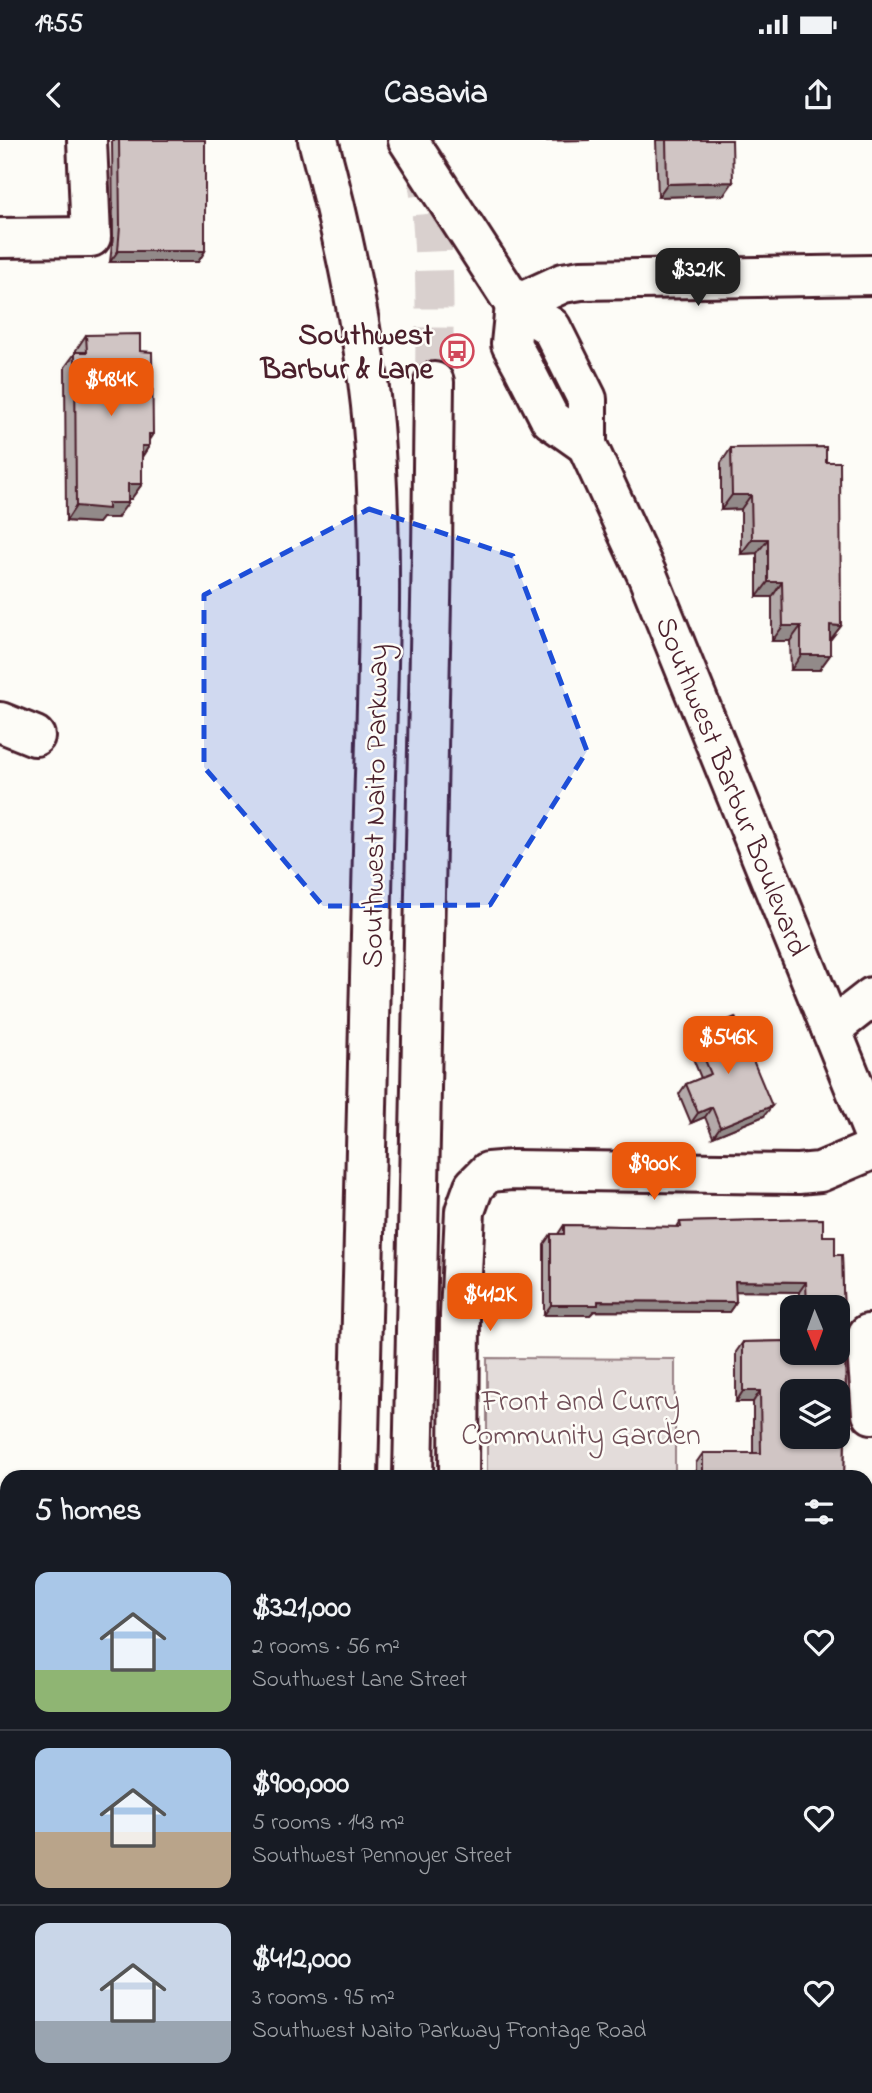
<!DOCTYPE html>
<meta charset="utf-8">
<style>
:root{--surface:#171b24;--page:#242831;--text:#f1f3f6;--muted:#9ea1a6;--line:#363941;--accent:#ea580c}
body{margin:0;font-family:"Indie Flower",sans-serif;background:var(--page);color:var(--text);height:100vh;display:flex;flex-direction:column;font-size:26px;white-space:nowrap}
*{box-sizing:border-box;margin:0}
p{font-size:23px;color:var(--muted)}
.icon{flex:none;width:38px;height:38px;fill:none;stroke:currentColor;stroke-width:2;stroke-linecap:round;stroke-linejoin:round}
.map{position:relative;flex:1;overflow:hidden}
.sheet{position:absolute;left:0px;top:1330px;width:873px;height:623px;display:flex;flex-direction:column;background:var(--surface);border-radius:21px 21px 0 0;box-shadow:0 2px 5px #0004}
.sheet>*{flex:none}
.needle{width:46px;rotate:179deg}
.fabs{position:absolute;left:780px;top:1155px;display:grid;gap:14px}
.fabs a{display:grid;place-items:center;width:70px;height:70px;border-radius:14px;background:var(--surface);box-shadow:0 2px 5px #0004;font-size:35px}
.price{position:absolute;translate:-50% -60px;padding:0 16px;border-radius:14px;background:var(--accent);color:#fff;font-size:23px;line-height:46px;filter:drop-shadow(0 2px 4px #0008)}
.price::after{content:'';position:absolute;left:50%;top:42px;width:21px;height:16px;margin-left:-10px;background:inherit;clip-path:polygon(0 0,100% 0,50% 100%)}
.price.on{background:#222;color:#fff}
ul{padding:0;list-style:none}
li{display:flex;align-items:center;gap:21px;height:175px;padding:0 35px}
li+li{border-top:2px solid var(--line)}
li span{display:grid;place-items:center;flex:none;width:196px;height:140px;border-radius:14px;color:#555}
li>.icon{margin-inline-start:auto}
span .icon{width:84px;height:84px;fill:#fffc;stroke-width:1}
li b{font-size:30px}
h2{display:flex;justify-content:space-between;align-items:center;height:84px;padding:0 35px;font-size:30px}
.status{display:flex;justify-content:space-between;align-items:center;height:49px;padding:0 35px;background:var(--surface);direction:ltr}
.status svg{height:19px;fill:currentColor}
header{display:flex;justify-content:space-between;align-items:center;height:91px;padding:0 35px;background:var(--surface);font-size:32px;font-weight:700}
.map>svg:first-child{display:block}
</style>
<div class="status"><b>19:55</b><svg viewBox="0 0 49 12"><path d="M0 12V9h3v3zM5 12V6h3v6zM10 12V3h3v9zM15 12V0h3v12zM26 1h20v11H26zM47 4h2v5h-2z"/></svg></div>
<header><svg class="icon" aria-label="back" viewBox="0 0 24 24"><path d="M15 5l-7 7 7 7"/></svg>Casavia<svg class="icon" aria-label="share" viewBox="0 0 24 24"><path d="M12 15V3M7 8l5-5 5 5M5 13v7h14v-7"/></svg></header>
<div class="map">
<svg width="872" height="1953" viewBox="0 0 872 1953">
<rect width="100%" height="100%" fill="#fdfcf7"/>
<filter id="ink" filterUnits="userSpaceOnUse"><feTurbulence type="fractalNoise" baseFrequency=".0143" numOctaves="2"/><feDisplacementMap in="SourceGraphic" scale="14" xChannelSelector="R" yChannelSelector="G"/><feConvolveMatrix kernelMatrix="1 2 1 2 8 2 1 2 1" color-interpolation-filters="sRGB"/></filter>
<g filter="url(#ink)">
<!-- green -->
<path fill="#e3dcda" stroke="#967e82" stroke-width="2" d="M487 1218 675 1219V1337H487Z"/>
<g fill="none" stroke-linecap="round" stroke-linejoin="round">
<!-- major-tunnel -->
<path stroke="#d9d0ce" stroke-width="38" stroke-dasharray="38 19" stroke-linecap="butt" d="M424 17C436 92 435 167 434 242"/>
<defs>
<g id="minor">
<path d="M0 98 91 97 87 0"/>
<path d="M515 165 563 143 581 140 872 135"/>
<path d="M0 582 35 596"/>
<path d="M831 889 872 857"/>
<path d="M868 1194 867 1209 872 1274"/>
<path d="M459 1337 460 1175 465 1071 474 1046 488 1032 512 1030 798 1034 820 1032 872 1010"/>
<path d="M0 1481H7"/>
<path d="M866 1490H872"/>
<path d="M0 1928H7"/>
<path d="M866 1940H872"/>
<path d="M460 1946V1953"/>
</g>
<g id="major">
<path d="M318 0C343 93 364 188 373 285 385 426 376 568 373 710 369 919 363 1128 358 1337"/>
<path d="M408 0 515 165 551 187 587 259V305L648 437 872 990"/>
<path d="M515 165 511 204 523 226 550 279 587 305"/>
<path d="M413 1337 432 413 434 242"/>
<path d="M345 1946V1953"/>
<path d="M399 1953V1946"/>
</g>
</defs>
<!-- minor casing -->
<use href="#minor" stroke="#4a1f2b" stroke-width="44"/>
<!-- major casing -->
<use href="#major" stroke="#4a1f2b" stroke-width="44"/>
<!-- minor -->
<use href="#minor" stroke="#fdfcf7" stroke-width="38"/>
<!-- major -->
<use href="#major" stroke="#fdfcf7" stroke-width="38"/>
</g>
<!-- wall -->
<g fill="#b3a9a9" stroke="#4a1f2b" stroke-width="2" fill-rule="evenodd">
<path d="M112 0H205V111L198 122H110L113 96Z"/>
<path d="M656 0H732L724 55 658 57Z"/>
<path d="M86 195 140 211 149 300V306L142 317V344L131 359H128L117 378H102L98 383 66 381 65 227 76 212V210Z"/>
<path d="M731 308 826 322 841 486 830 500V515L819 530H791L790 501H772V457H757V413L741 414V369L721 370V323Z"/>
<path d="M694 894 764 976 713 997 705 977 691 983 679 954 686 944 701 938 687 904Z"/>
<path d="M823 1079V1096H835V1115H842L846 1252 844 1337H696V1323L703 1313H753V1262H736V1212L743 1202 793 1201V1213H838V1167H799V1152L735 1151 736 1162 729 1172 594 1171 590 1175H544V1104L551 1094H558L564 1085 677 1087 680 1082ZM793 1251H838V1297H793Z"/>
</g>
<!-- shaded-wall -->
<g fill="#928a89" stroke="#4a1f2b" stroke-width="2">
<path d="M543 0H590L542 1Z"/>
<path d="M733 42 724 55 658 57 667 44Z"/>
<path d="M118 111H205L198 122H110Z"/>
<path d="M149 294H153L145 306H149L139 321H131Z"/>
<path d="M128 344H142L131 359H118Z"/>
<path d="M732 355H751L741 369 721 370Z"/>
<path d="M108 363H128L117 378H102L98 383 66 381 76 366Z"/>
<path d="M752 399H768L757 413 741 414Z"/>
<path d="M768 442H782L772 457H757Z"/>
<path d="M830 485 841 486 830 500H819Z"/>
<path d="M783 486H801L790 501H772Z"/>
<path d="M801 515H830L819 530H791Z"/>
<path d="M772 966 764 976 713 997 720 987Z"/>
<path d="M712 967 705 977 691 983 698 973Z"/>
<path d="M735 1141 806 1142 799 1152 728 1151Z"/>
<path d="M598 1161 736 1162 729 1172 594 1171 590 1175H544L551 1165Z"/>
<path d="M743 1251H760L753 1262H736Z"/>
</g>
<!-- building -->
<g fill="#d0c5c4" stroke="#4a1f2b" stroke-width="2" fill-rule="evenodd">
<path d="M119 0H205V111H118L120 86Z"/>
<path d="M666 0H732L733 42 667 44Z"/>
<path d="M140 194V211L152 212 153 294H149V306H142V344H128V363H108V369L76 366 75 212H87L86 195Z"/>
<path d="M826 307V322H840L841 486 830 485V515H801V486H783L782 442H768V399H752L751 355H732L731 308Z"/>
<path d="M735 877 772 966 720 987 712 967 698 973 686 944 711 934 694 894Z"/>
<path d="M823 1079V1096H835V1115H842L846 1252 844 1337H703V1313H761L760 1251H743V1202L793 1201V1213H838V1167H807L806 1142 735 1141 736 1162 598 1161V1165H551V1094H564V1085L681 1087 680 1082ZM793 1251H838V1297H793Z"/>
</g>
</g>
<!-- marked area -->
<path fill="#1d4ed8" fill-opacity="0.2" stroke="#1d4ed8" stroke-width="5" stroke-dasharray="14 9" stroke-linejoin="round" d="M369 369 513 416 587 611 490 765 323 766 204 627V455Z"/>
<!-- icons -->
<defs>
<symbol id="bus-ring" viewBox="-11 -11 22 22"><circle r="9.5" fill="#fdfcf7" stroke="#d1495b" stroke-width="1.5"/><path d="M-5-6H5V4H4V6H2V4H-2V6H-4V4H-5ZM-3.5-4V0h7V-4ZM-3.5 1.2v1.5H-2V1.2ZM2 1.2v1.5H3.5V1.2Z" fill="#d1495b"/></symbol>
</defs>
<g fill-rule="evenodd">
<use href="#bus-ring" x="438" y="192" width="38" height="38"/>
</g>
<g text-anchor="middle" stroke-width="5" stroke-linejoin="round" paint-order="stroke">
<!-- poi labels -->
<g font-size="30" font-weight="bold" fill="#4a1f2b" stroke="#fdfcf7" text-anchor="end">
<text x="433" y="204">Southwest<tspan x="433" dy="34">Barbur &amp; Lane</tspan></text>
</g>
<!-- street labels -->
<g font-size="30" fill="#4a1f2b" stroke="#fdfcf7">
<text transform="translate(733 646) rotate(68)" y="10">Southwest Barbur Boulevard</text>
<text transform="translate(374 666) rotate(-89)" y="10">Southwest Naito Parkway</text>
</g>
<!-- park labels -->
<g font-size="30" fill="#704e57" stroke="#fdfcf7">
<text x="581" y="1270">Front and Curry<tspan x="581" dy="34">Community Garden</tspan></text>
</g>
</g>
</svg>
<div class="fabs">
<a><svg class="needle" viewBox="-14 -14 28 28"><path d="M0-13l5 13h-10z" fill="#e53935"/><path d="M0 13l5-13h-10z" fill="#9ea1a6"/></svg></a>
<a><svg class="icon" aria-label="layers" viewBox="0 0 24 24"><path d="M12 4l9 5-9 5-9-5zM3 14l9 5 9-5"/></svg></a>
</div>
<b class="price on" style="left:698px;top:168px">$321K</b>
<b class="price" style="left:111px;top:278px">$484K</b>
<b class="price" style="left:728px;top:936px">$546K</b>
<b class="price" style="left:654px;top:1062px">$900K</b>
<b class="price" style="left:490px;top:1193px">$412K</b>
<section class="sheet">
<h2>5 homes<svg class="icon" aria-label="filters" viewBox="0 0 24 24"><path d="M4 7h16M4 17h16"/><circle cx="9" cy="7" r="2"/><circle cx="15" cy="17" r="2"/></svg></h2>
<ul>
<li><span style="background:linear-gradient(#a9c7e8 70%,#8fb573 0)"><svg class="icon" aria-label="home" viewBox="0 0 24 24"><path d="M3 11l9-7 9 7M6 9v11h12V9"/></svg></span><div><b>$321,000</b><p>2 rooms · 56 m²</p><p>Southwest Lane Street</p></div><svg class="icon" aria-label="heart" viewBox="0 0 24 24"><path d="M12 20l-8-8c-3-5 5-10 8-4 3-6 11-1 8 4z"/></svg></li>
<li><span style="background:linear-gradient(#a9c7e8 60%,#b9a48a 0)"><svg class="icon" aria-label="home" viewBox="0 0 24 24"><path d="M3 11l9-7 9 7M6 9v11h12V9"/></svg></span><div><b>$900,000</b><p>5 rooms · 143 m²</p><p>Southwest Pennoyer Street</p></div><svg class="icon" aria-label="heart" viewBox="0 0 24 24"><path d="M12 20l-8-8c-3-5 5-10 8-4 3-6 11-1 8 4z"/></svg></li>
<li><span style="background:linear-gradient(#c9d6e8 70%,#9aa5b1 0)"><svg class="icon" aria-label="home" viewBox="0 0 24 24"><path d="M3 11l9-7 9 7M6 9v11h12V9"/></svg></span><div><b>$412,000</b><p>3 rooms · 95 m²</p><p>Southwest Naito Parkway Frontage Road</p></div><svg class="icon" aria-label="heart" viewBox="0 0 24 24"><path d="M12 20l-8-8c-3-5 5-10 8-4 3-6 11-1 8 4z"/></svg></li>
</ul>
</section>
</div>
